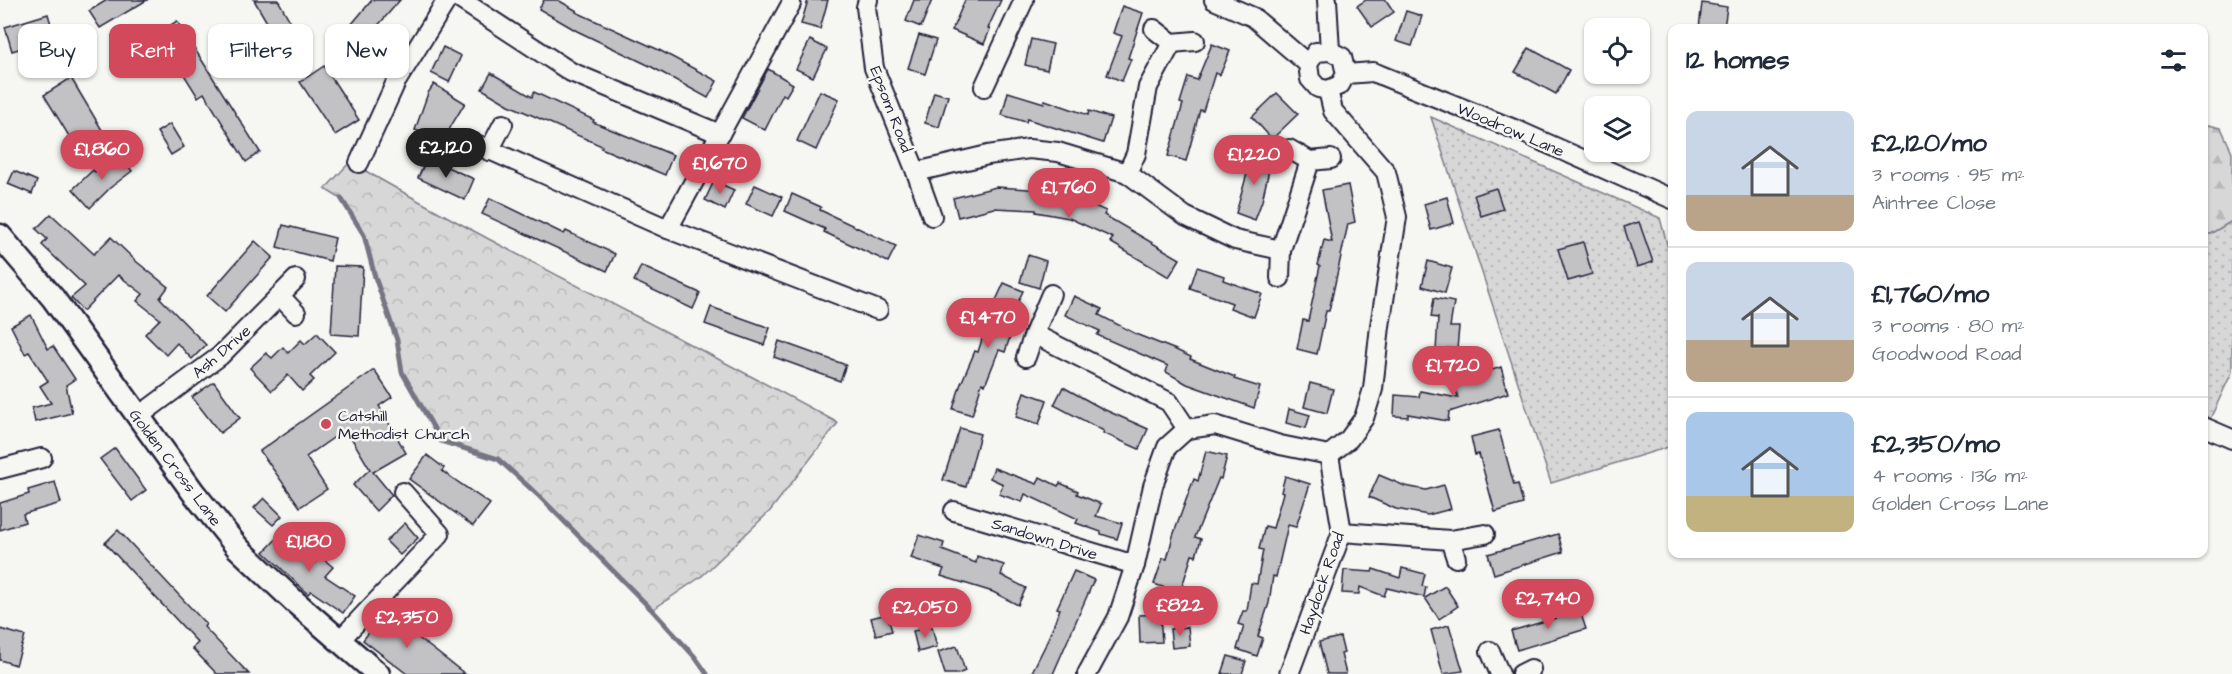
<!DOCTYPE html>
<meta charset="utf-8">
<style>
:root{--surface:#fff;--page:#f2f2f3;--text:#1f2937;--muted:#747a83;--line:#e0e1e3;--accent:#d1495b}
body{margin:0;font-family:"Architects Daughter",sans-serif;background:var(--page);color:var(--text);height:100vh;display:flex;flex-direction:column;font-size:22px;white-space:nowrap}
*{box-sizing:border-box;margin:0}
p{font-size:20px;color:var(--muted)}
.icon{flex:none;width:33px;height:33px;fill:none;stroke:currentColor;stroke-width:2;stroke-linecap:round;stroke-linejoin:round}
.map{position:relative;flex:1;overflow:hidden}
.drawer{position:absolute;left:1668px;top:24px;width:540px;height:534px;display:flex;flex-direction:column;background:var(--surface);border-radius:12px;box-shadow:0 2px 4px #0004}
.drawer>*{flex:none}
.top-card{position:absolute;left:18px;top:24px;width:570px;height:54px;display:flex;gap:12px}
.controls{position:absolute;left:1584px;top:18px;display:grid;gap:12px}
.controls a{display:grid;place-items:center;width:66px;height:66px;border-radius:12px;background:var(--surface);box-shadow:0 2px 4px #0004;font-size:30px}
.price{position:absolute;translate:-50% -51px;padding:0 14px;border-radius:21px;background:var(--accent);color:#fff;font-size:20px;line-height:39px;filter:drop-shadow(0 2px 3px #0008)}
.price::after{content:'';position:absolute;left:50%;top:36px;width:18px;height:14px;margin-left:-9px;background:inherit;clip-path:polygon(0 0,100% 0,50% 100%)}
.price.current{background:#222;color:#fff}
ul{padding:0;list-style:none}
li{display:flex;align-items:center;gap:18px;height:150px;padding:0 18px}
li+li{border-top:2px solid var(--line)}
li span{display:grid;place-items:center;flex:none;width:168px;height:120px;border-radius:12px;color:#555}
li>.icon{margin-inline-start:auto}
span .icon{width:72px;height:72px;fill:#fffc;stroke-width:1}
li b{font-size:26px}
h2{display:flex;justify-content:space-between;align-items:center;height:72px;padding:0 18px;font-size:26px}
.pill{padding:0 21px;border-radius:12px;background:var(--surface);box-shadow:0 2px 4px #0004;font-size:21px;line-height:54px}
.pill.current{background:var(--accent);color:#fff}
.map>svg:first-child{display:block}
</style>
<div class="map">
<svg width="2232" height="674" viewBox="0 0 2232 674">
<defs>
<pattern id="grass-dots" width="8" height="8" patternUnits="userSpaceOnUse" patternTransform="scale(1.5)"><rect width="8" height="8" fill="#d7d7d7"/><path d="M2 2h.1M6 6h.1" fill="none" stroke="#b8b8b9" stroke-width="1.8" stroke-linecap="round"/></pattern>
<pattern id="forest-firs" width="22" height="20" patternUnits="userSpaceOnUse" patternTransform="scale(1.5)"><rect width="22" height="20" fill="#d7d7d7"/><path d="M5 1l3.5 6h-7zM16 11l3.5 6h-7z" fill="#b8b8b9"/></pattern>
<pattern id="park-crowns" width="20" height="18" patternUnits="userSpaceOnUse" patternTransform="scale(1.5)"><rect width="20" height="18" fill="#d7d7d7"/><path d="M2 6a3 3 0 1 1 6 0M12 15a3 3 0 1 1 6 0" fill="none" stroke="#b8b8b9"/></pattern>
</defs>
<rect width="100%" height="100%" fill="#f6f6f2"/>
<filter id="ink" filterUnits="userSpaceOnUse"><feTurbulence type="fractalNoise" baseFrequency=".0167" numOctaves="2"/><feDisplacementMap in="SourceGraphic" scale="12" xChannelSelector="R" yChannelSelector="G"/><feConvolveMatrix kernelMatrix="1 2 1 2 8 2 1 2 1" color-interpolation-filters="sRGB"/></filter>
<g filter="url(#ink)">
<!-- grass -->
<g fill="url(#grass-dots)" stroke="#7c7c89" stroke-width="1.5">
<path d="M1431 117 1660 218 1672 262V446L1551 483Z"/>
<path d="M2232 221V372L2210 419 2204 416V233L2210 234Z"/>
</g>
<!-- forest -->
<path fill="url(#forest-firs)" stroke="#7c7c89" stroke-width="1.5" d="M2204 124 2221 128 2232 152V221L2210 234 2204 233Z"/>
<!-- park -->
<path fill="url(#park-crowns)" stroke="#7c7c89" stroke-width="1.5" d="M350 162C510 255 676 334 838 423L770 511 702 576 652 610 540 497 498 459 441 441 402 372 397 340 375 277 364 235 341 199 325 189Z"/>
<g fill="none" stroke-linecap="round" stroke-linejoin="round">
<!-- stream -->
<path stroke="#757583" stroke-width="5" d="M341 198 364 235 375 277 397 340 402 372 441 441 498 459 540 497 652 610 695 657 707 674"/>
</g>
<!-- building -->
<g fill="#c2c2c4" stroke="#22223b" stroke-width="1.5">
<path d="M107 0H147L100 28 89 11Z"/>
<path d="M254 0H278L294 28 276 38Z"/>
<path d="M372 0H400L356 51 340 38Z"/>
<path d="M544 0H558L577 11 576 12 659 50 717 81 708 98 650 66 577 31 539 9Z"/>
<path d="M808 0H828L820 29 801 24Z"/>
<path d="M914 0H932L921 27 906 21Z"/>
<path d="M965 0H1001L988 28 990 29 984 44 952 30Z"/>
<path d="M1366 0H1386L1394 12 1372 27 1357 6Z"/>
<path d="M1702 3 1727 7 1724 28H1699Z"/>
<path d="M1122 6 1143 13 1128 58 1131 59 1122 81 1107 75 1122 36 1113 33Z"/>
<path d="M1406 11 1422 16 1412 46 1396 41Z"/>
<path d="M48 14 55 38 12 51 5 27Z"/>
<path d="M177 21 260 152 246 162 204 93 198 97 158 33Z"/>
<path d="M919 35 936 40 925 74 908 68Z"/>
<path d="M1031 39 1053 44 1047 70 1025 65Z"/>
<path d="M810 40 827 49 813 77 796 69Z"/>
<path d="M1212 44 1230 51 1220 75 1215 73 1203 111 1200 110 1186 161 1168 156 1183 104 1180 103 1188 77 1197 80Z"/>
<path d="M443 47 461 56 449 82 431 73Z"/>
<path d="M1529 48 1569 70 1556 94 1515 72Z"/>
<path d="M324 66 359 120 335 135 300 82Z"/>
<path d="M768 69 793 84 786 96 783 94 765 130 742 118Z"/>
<path d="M491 73 532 97 534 92 594 120 593 122 673 155 665 175 601 148 602 146 509 105 482 89Z"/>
<path d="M71 78 102 130 75 146 44 95Z"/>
<path d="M434 84 465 103 451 126 445 141 415 130 428 93Z"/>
<path d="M820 91 839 99 816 150 797 141Z"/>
<path d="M934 92 948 96 939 127 925 123Z"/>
<path d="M1008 92 1044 103 1045 100 1088 115 1089 111 1111 118 1103 143 1027 119 1026 122 1002 115Z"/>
<path d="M1277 93 1298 114 1272 139 1252 117Z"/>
<path d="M170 124 184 147 171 155 157 132Z"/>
<path d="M1253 152 1272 157 1262 201 1255 220 1236 213Z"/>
<path d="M118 154 132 171 110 188 90 208 73 189 93 170 95 172Z"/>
<path d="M427 158 474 179 465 200 418 178Z"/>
<path d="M14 171 37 181 32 194 8 184Z"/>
<path d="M714 181 734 190 725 210 705 200Z"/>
<path d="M755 185 782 197 773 216 746 204Z"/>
<path d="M1348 185 1355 222 1348 224 1329 311H1326L1317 354 1297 349 1303 320 1308 321 1320 266 1318 265 1324 240 1332 242 1322 190Z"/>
<path d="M996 187 1028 189 1074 197 1106 211 1104 215 1180 259 1169 277 1110 242 1113 238 1069 218 1036 212V210L994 208 958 217 953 198Z"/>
<path d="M1496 188 1503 209 1481 216 1474 195Z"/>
<path d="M792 194 821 207 820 210 896 246 888 262 824 232 825 229 785 211Z"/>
<path d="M1447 197 1454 223 1431 230 1424 204Z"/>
<path d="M490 198 564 234 566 231 615 254 607 271 482 214Z"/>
<path d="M51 214 94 254 111 237 137 262 168 287 160 298 206 345 192 359 177 343 166 355 145 334 160 319 137 301 143 294 118 275 83 311 71 298 85 286 42 245 47 239 36 229Z"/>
<path d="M1639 222 1653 262 1637 267 1624 227Z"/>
<path d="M283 225 335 238 330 261 277 247Z"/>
<path d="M255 241 273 257 225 312 207 296Z"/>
<path d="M1583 242 1592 274 1568 281 1558 249Z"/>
<path d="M1028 255 1046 261 1039 288 1020 282Z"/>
<path d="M1428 261 1452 268 1445 293 1422 286Z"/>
<path d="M335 266 363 267 359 336 331 334Z"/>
<path d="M641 266 700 293 693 309 634 281Z"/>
<path d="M1197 267 1224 276 1223 280 1262 294 1254 317 1230 308 1232 303 1190 288Z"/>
<path d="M1004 283 1023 291 1006 329 1012 331 1005 352 999 350 985 385 982 383 972 415 953 409 960 386 975 351 978 352 991 311Z"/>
<path d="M1074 296 1102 309 1099 315 1138 335 1176 350 1191 357 1190 359 1235 377 1234 379 1260 387 1254 408 1187 384 1166 372 1168 366 1097 335 1100 331 1065 315Z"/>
<path d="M1434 298 1454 302 1450 327H1459L1457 349 1447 348 1446 352 1436 351 1438 318 1431 317Z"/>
<path d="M711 307 770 328 764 345 705 324Z"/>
<path d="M31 315 48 349 53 346 75 379 66 385 72 413 35 422 32 408 51 403 40 386 48 381 29 352 25 354 11 326Z"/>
<path d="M317 333 335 352 310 376 314 380 302 391 288 375 272 391 250 368 266 353 272 358 283 347 288 353 301 340 305 344Z"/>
<path d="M779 341 846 365 840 381 774 357Z"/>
<path d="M1501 367 1508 393 1449 412 1448 421 1408 414V417L1394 416 1395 395 1419 397 1420 391 1458 398 1454 383Z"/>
<path d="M374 370 392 397 379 406 406 453 373 472 392 495 376 511 353 485 370 469 346 429 306 457 327 489 300 507 260 451Z"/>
<path d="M214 382 240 418 220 433 192 397Z"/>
<path d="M1310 383 1333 389 1327 413 1304 407Z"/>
<path d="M1063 387 1103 409 1148 429 1139 449 1103 433 1104 431 1054 405Z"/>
<path d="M1024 392 1047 400 1039 424 1016 417Z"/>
<path d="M1289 409 1310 415 1306 428 1286 423Z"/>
<path d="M960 428 980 434 966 487 943 480Z"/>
<path d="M1499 430 1514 485 1518 484 1523 504 1495 512 1479 454 1475 455 1471 437Z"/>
<path d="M115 448 146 490 132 501 100 459Z"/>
<path d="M1206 451 1227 456 1221 479 1219 478 1195 537 1201 539 1196 556 1192 555 1180 593 1154 584 1163 558 1167 559 1173 536 1190 489 1194 479 1198 481Z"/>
<path d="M427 455 444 468 442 471 490 504 473 526 409 479Z"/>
<path d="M994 468 1037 484 1040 477 1058 486 1060 483 1078 491 1077 494 1101 504 1096 516 1122 523 1117 539 1101 534V532L1076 523 1078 519 1025 494 1022 502 999 494 1003 484 990 478Z"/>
<path d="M1379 475 1405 486 1426 490 1444 485 1451 509 1428 515 1396 509 1369 497Z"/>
<path d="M1285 476 1310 484 1296 527 1288 525 1276 577 1273 576 1269 603 1258 636 1263 638 1257 656 1237 649 1244 626 1238 624 1243 611H1247L1251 583 1257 584 1263 550 1259 549 1265 526 1273 528 1283 493 1281 492Z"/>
<path d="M55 482 61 503 23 514 25 522 0 530V503L29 494 28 490Z"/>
<path d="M264 498 282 516 273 525 254 508Z"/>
<path d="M405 523 418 538 400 555 386 541Z"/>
<path d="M118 530 206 624 204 627 249 674H217L192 648 198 643 105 543Z"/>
<path d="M282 533 314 563 320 556 333 567 325 576 355 596 343 613 311 591 308 594 264 552Z"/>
<path d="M1558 534 1563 552 1494 574 1488 554Z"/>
<path d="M919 535 944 543 942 550 976 563 977 556 1004 565 1001 575 1026 588 1018 605 993 592 941 576 944 569 911 558Z"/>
<path d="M1402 568 1425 574 1422 586 1426 587 1424 597 1387 588 1384 596 1360 587 1359 594 1342 593 1344 570 1372 572 1373 569 1400 578Z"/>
<path d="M1074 571 1094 580 1053 674H1031L1045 646 1060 609 1057 608Z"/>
<path d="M1445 586 1458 606 1439 619 1425 598Z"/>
<path d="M1580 611 1586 629 1517 650 1511 631Z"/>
<path d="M385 612 465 674H407L363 640Z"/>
<path d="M887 614 892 631 876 635 871 618Z"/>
<path d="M1160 614 1162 642 1140 643 1139 615Z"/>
<path d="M1449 625 1463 671 1443 674 1431 630Z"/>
<path d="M932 627 937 647 918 652 913 631Z"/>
<path d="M1188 627 1190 646 1172 648 1170 629Z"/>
<path d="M0 629 25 636 16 665 0 660Z"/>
<path d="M1340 637 1344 653 1341 654 1346 674H1327L1319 642Z"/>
<path d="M957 646 965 671 958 674H945L938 652Z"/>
<path d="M1228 656 1246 661 1242 674H1222Z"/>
</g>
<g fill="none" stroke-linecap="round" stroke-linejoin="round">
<defs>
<g id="minor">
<path d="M461 0 571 72 720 134"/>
<path d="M868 0 866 7 874 68 916 172 932 216"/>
<path d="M1214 0 1253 17 1308 64 1310 79 1318 88 1328 90 1340 85 1346 74 1342 57 1330 51 1316 52 1308 64"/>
<path d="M1327 0 1330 51"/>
<path d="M1154 29 1172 43 1195 41"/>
<path d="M1346 74 1373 72 1519 131 1672 199"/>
<path d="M984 87 1024 0"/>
<path d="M476 144 668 229 878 310"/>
<path d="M1289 149 1310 161 1331 159"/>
<path d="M489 151 503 124"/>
<path d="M359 163 396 82 447 0"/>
<path d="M916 172 988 155 1029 149 1058 152 1127 173 1185 216 1235 240 1281 250"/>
<path d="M1127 173 1136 154 1148 87 1172 43"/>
<path d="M668 229 791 4"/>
<path d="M1280 278 1281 250 1310 161"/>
<path d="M1051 294 1034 334 1169 402 1187 429"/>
<path d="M280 296 296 313"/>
<path d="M1026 357 1034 334"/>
<path d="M139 416 220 356 296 279"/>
<path d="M2204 427 2232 439"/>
<path d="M0 469 42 458"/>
<path d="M954 511 1135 565"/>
<path d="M1342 532 1450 540 1485 534"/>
<path d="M1450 540 1456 558"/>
<path d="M340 640 440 534 403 492"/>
<path d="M1490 651 1500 674"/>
<path d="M1087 674 1118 617 1135 565 1153 486 1167 447 1187 429 1215 425 1280 445 1329 455 1349 439 1364 418 1373 389 1380 326 1397 217 1386 172 1333 111 1328 90"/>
<path d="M1289 674 1342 532 1329 455"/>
<path d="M1521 674 1531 669"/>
</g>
<path id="major" d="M0 236 53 298 193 492 238 548 294 601 378 674"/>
</defs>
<!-- minor casing -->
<use href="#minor" stroke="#22223b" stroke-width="22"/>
<!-- major casing -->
<use href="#major" stroke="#22223b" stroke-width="27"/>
<!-- minor -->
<use href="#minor" stroke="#f6f6f2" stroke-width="18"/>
<!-- major -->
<use href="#major" stroke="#f6f6f2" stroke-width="22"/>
</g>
</g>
<!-- markers -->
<circle fill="#d1495b" stroke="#f6f6f2" stroke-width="2" cx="326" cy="424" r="6"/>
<g text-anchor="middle" stroke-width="5" stroke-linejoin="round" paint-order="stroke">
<!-- street labels -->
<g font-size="16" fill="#22223b" stroke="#f6f6f2">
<text transform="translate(892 109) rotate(69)" y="6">Epsom Road</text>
<text transform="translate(1511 129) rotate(23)" y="6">Woodrow Lane</text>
<text transform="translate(221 351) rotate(-41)" y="6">Ash Drive</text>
<text transform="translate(176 467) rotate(53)" y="6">Golden Cross Lane</text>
<text transform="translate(1045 538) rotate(17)" y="6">Sandown Drive</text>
<text transform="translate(1321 583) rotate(-71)" y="6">Haydock Road</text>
</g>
<!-- poi labels -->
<g font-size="16" fill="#22223b" stroke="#f6f6f2" text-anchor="start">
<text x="338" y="421">Catshill<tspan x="338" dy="18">Methodist Church</tspan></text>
</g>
</g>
</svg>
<div class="controls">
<a><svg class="icon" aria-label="locate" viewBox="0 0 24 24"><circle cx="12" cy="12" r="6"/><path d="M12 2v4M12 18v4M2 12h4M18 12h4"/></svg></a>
<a><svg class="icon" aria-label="layers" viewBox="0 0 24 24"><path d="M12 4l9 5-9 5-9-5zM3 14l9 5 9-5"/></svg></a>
</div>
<b class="price current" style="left:446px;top:179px">£2,120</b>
<b class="price" style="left:102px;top:181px">£1,860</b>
<b class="price" style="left:1254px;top:186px">£1,220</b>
<b class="price" style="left:720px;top:195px">£1,670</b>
<b class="price" style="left:1069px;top:219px">£1,760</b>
<b class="price" style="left:988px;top:349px">£1,470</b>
<b class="price" style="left:1453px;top:397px">£1,720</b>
<b class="price" style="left:309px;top:573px">£1,180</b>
<b class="price" style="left:1548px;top:630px">£2,740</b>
<b class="price" style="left:1180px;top:637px">£822</b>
<b class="price" style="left:925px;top:639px">£2,050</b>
<b class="price" style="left:407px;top:649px">£2,350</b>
<div class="top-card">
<a class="pill">Buy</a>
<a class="pill current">Rent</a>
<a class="pill">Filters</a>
<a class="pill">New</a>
</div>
<section class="drawer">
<h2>12 homes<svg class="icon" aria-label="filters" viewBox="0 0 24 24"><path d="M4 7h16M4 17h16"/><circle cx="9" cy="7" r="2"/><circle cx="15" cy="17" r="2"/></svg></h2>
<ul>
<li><span style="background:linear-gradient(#c9d6e8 70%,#b9a48a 0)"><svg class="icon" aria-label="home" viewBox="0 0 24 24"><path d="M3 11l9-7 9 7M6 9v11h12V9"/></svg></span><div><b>£2,120/mo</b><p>3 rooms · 95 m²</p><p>Aintree Close</p></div></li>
<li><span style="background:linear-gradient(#c9d6e8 65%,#b9a48a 0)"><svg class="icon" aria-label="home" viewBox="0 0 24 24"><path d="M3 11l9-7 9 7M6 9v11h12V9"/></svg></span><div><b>£1,760/mo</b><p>3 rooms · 80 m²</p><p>Goodwood Road</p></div></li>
<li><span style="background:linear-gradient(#a9c7e8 70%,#c2b280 0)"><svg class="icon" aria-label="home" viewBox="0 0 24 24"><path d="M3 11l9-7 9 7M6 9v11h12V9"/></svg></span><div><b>£2,350/mo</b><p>4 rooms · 136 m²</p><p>Golden Cross Lane</p></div></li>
</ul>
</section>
</div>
